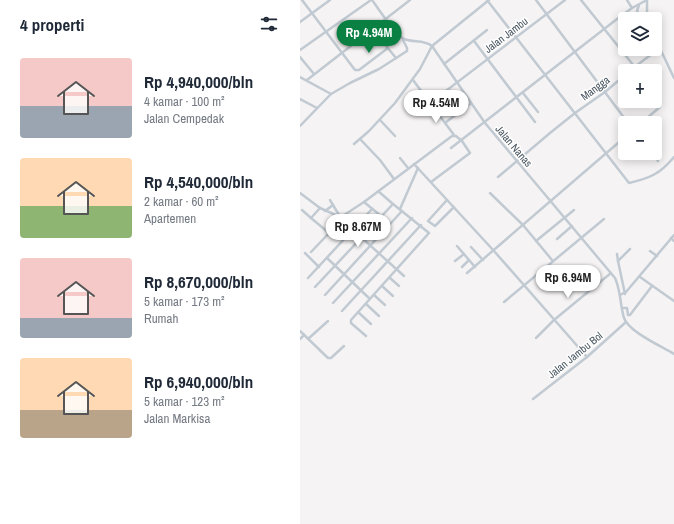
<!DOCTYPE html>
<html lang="id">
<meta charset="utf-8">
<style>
:root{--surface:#fff;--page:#f2f2f3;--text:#1f2937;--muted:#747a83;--accent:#0b8043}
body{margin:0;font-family:"Archivo Narrow",sans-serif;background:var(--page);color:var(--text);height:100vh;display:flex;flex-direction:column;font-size:15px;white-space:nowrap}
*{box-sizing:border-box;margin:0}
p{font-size:13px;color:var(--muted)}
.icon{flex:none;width:22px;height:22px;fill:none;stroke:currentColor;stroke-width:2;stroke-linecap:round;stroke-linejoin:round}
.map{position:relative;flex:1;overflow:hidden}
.side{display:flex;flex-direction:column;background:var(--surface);width:300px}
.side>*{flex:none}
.buttons{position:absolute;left:318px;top:12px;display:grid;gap:8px}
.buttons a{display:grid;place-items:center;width:44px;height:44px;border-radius:4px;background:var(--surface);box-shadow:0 2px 10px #0003;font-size:20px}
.price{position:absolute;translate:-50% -34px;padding:0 9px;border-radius:14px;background:#fff;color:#222;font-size:13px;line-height:26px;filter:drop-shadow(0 1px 2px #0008)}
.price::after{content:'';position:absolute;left:50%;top:24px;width:12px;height:9px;margin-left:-6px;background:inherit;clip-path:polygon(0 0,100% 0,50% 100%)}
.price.selected{background:var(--accent);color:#fff}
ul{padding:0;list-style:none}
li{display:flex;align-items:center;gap:12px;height:100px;padding:0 20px}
li span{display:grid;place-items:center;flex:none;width:112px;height:80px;border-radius:4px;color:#555}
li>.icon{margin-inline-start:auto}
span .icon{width:48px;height:48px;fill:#fffc;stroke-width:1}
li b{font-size:17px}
h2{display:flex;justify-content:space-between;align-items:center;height:48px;padding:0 20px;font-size:17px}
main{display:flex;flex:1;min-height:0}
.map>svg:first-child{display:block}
</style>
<main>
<section class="side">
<h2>4 properti<svg class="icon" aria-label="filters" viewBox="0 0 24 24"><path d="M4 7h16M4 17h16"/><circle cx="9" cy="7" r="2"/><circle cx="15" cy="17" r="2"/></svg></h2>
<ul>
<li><span style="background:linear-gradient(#f6c9c9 60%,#9aa5b1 0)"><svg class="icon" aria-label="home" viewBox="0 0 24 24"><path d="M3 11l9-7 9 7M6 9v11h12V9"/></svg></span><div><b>Rp 4,940,000/bln</b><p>4 kamar · 100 m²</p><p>Jalan Cempedak</p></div></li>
<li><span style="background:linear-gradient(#ffd9b3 60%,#8fb573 0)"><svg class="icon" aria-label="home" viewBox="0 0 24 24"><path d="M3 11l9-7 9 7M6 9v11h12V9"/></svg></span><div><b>Rp 4,540,000/bln</b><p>2 kamar · 60 m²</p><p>Apartemen</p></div></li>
<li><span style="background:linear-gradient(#f6c9c9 75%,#9aa5b1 0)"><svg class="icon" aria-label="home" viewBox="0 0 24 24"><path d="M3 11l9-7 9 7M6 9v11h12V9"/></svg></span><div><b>Rp 8,670,000/bln</b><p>5 kamar · 173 m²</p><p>Rumah</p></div></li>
<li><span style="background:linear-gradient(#ffd9b3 65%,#b9a48a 0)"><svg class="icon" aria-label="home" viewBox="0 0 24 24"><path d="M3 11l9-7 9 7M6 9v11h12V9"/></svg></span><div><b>Rp 6,940,000/bln</b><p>5 kamar · 123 m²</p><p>Jalan Markisa</p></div></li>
</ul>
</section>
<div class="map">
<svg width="374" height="524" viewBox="0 0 374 524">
<rect width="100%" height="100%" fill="#f5f3f3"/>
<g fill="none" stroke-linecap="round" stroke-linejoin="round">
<!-- minor -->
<g stroke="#c1cad2" stroke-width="2.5">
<path d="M2 0 55 70H59L88 48"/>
<path d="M72 0C78 8 96 36 104 39 114 43 123 39 132 46L185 123 315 278C321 291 320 305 324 318 329 332 361 346 374 354"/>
<path d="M187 0 329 183C350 178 360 174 374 157"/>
<path d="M236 0 328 123"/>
<path d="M281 0 338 71"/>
<path d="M327 0 332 8"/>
<path d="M347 0V19"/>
<path d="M339 5 337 11 341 17 340 19"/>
<path d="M0 22 30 0"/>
<path d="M73 30 96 58"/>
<path d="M355 38 374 78"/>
<path d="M174 41 235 122"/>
<path d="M0 50 71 0"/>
<path d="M0 57 14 74"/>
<path d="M144 64 187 30"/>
<path d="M329 71 360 48"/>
<path d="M0 77 31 94"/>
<path d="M7 80 110 0"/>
<path d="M113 80 154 135"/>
<path d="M223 93 238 112"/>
<path d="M0 99 17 108"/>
<path d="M117 113 265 0"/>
<path d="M80 120 95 136"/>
<path d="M145 123 171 103"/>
<path d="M341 123 360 107 361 103 355 94"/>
<path d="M0 126 31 94 50 83 79 69 107 51V48L103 40"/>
<path d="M60 139 80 160 94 179"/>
<path d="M54 144 69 131 95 103 120 69 132 46 189 0"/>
<path d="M151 148 317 19 332 8 347 0"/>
<path d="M352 153 358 161"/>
<path d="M100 158 108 168"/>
<path d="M114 164 194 251 287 357"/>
<path d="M198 177 250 133 275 113 305 92 325 75"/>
<path d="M78 191 93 204"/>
<path d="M0 193 20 208 38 216"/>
<path d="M190 193 223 225 252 260"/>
<path d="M30 200 39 215"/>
<path d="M147 200 128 221 135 226 154 207"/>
<path d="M64 202 81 216"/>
<path d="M100 209 118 168"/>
<path d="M2 210 11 218 20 208"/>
<path d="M25 211 33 205"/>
<path d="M41 217 64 202 152 136H156L162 141 170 153 131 182"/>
<path d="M11 218 29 233"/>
<path d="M38 218 43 239"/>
<path d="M41 219 104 276"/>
<path d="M371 238 374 241"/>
<path d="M257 239 272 226"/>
<path d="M236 241 274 210"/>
<path d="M157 246 175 267"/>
<path d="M171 247 183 260"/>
<path d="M350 251 357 256"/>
<path d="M11 252 32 230"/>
<path d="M5 253 19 267"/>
<path d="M317 254 318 261"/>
<path d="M27 258 70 299"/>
<path d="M155 261 164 254"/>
<path d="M162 267 169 260"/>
<path d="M167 273 325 137"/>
<path d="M340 277 374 301"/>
<path d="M8 278 72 209"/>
<path d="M90 278 99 286"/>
<path d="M82 286 93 296"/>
<path d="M15 287 93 204 129 233 51 320V323L66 336"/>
<path d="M325 294 318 261 330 249"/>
<path d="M25 295 102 211"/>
<path d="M74 295 85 305"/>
<path d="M320 295 326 292 374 235"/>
<path d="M204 302 304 219"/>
<path d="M33 303 112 218"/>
<path d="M66 304 79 316"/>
<path d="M323 308H327L328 315H330L352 286"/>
<path d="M42 311 121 225"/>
<path d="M58 312 71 324"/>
<path d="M0 331 28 358H31L44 346"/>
<path d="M236 338 254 320 311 273"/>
<path d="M0 339 4 335"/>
<path d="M8 339 28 321"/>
<path d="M233 399 287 357 326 322"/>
</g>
</g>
<g text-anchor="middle" stroke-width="3" stroke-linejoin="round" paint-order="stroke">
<!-- street labels -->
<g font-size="11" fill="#4a5661" stroke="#fff">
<text transform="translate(206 35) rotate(-37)" y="4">Jalan Jambu</text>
<text transform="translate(295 88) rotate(-37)" y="4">Mangga</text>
<text transform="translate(214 146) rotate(50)" y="4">Jalan Nanas</text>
<text transform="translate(275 355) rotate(-39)" y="4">Jalan Jambu Bol</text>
</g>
</g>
</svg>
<div class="buttons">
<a><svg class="icon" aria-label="layers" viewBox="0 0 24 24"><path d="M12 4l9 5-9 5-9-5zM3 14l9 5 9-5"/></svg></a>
<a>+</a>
<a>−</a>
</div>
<b class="price selected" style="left:69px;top:54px">Rp 4.94M</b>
<b class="price" style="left:136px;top:124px">Rp 4.54M</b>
<b class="price" style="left:58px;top:248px">Rp 8.67M</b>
<b class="price" style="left:268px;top:299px">Rp 6.94M</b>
</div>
</main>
